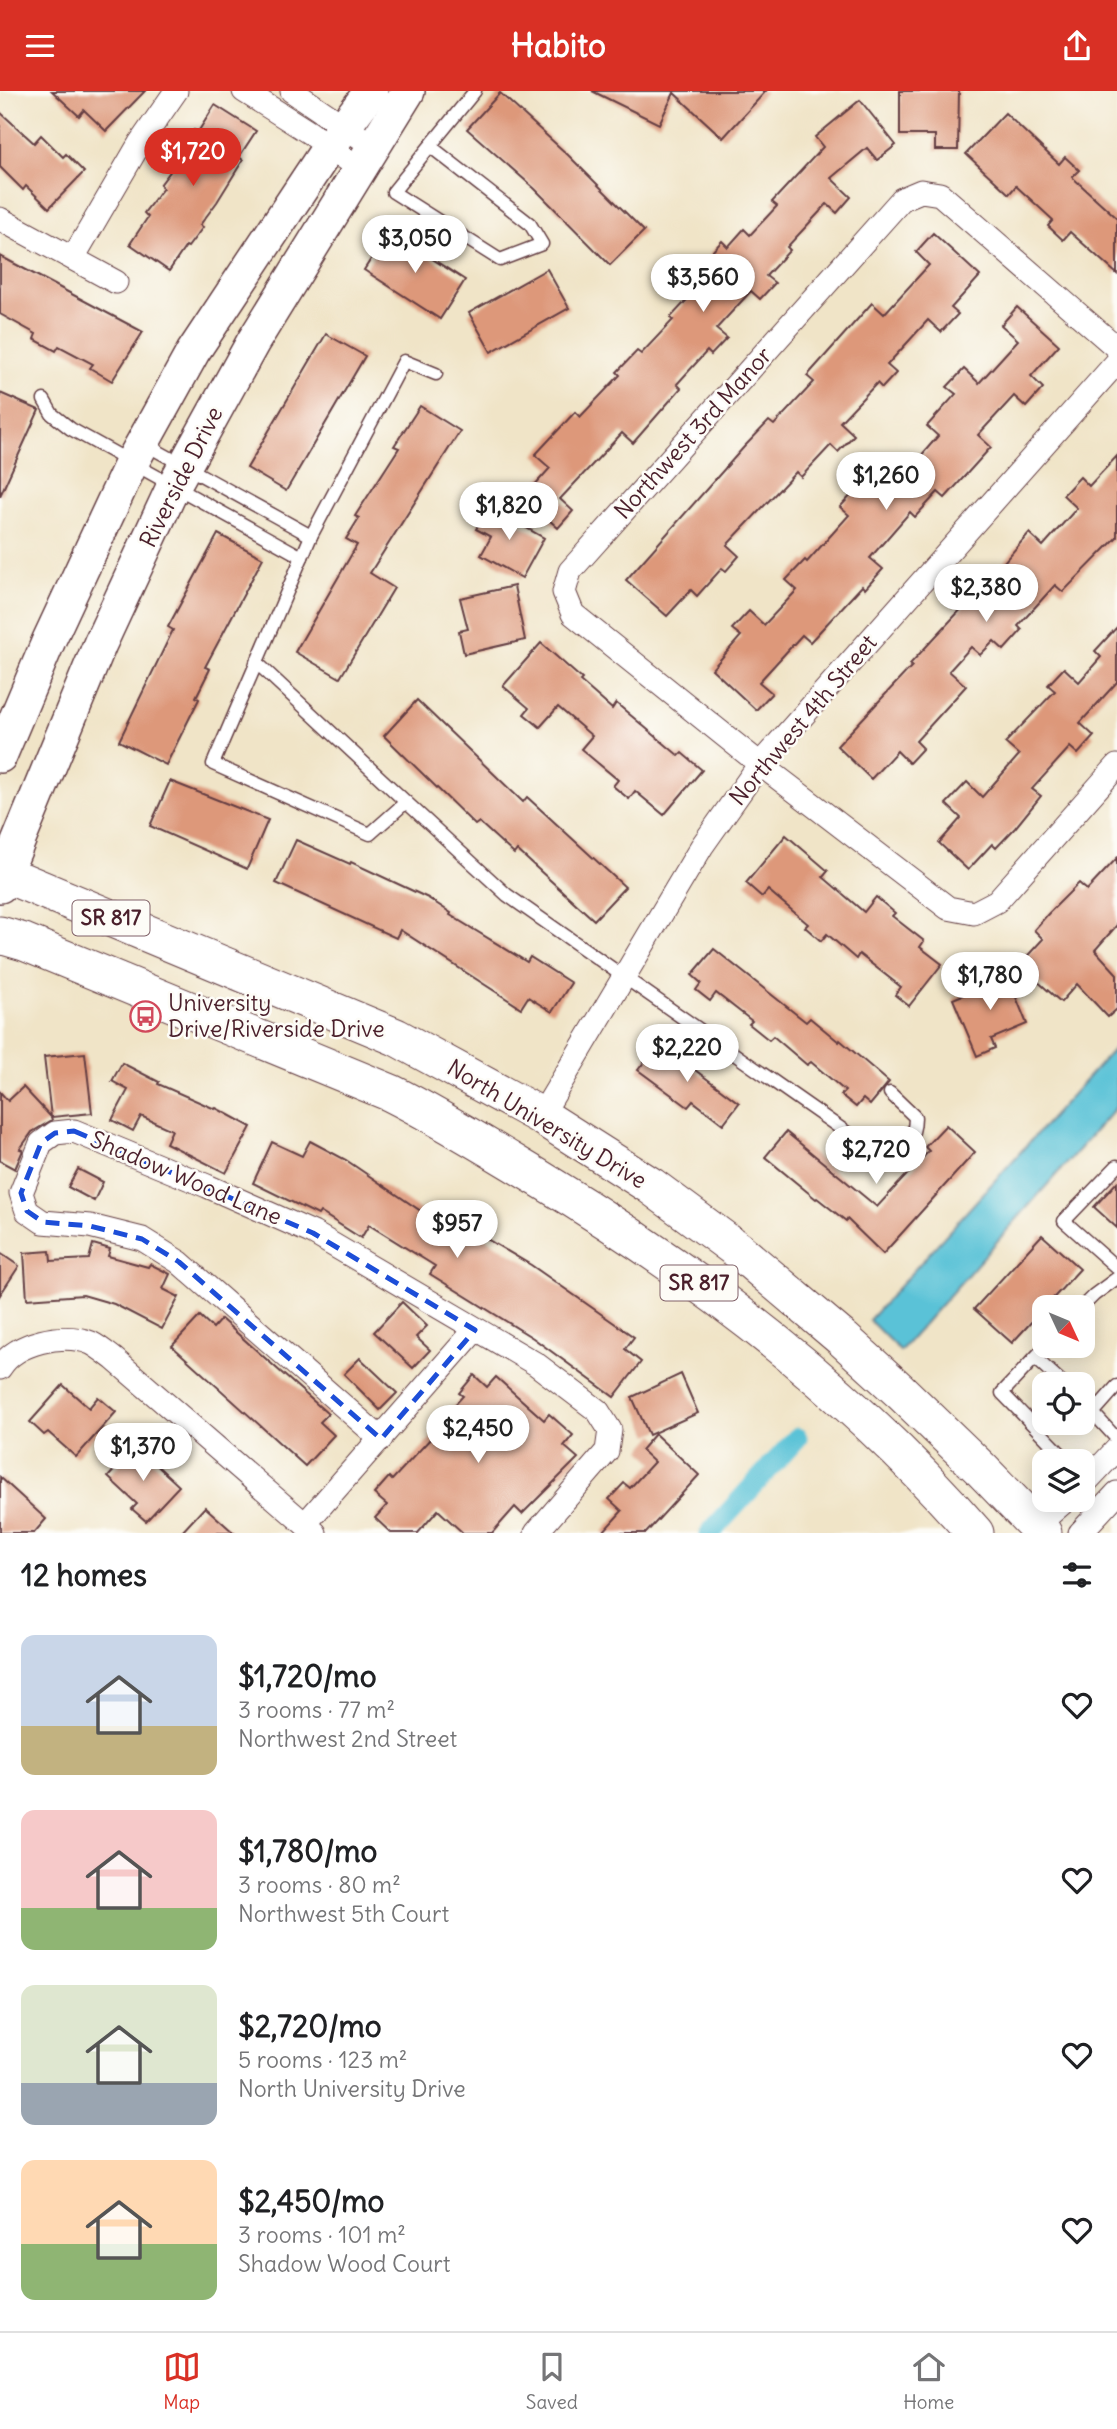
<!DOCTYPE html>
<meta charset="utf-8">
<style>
:root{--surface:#fff;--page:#f2f2f2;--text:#202124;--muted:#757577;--line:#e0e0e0;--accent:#d93025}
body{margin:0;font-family:Delius,sans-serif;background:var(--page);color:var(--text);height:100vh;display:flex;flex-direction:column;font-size:26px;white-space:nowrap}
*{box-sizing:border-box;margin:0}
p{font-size:23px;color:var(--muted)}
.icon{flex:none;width:38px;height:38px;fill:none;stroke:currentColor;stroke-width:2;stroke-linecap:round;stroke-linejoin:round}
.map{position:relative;height:1442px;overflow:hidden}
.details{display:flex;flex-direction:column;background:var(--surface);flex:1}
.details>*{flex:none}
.needle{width:46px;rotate:134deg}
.buttons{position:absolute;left:1032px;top:1204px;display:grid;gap:14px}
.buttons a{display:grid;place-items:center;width:63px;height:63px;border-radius:14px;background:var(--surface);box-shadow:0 4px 18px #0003;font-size:35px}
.price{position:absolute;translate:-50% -60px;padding:0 16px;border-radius:24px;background:#fff;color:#222;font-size:23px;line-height:46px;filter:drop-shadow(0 2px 4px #0008)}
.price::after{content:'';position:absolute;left:50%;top:42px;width:21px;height:16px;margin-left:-10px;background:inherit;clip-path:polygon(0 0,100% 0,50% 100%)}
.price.active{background:var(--accent);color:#fff}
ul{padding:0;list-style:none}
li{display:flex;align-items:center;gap:21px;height:175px;padding:0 21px}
li span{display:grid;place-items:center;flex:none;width:196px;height:140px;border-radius:14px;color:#555}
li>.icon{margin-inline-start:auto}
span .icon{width:84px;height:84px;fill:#fffc;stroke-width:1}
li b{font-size:30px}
h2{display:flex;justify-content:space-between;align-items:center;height:84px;padding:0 21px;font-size:30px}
header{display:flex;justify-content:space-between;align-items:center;height:91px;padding:0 21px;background:var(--accent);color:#fff;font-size:32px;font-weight:700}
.tab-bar{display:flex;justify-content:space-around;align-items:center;height:98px;border-top:2px solid var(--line);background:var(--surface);font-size:19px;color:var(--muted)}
.tab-bar a{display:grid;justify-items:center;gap:4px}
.tab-bar .active{color:var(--accent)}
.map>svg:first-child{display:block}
</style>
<header><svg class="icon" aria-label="menu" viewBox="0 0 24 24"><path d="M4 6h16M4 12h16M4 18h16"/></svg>Habito<svg class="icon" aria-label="share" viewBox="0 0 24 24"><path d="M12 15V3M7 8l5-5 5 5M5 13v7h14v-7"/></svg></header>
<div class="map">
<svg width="1117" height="1442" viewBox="0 0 1117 1442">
<rect width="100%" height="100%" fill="#fdfcf7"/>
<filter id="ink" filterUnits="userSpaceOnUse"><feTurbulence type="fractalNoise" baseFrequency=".0143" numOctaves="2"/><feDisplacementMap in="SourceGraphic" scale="14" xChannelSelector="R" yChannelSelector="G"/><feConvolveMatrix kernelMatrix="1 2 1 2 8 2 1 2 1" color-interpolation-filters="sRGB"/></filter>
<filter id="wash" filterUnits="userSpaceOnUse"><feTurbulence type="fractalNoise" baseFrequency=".00686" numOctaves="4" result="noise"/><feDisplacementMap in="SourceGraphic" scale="28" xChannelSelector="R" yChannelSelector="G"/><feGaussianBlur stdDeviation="1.57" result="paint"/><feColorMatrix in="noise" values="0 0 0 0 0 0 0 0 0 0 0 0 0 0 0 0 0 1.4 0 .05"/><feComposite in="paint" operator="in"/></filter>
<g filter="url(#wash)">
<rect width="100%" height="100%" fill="#f0e4c7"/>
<!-- water -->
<path fill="#5ac2d7" stroke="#527081" stroke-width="2" d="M1117 954V1015L900 1260 869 1229Z"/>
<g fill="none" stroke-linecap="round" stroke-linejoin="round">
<!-- canal -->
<path stroke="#5ac2d7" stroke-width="21" d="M710 1442 797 1347"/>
</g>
<g id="blocks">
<!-- building -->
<g fill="#dd987a">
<path d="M52 0H145L106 40 84 19 79 25Z"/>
<path d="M592 0H766L723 47 674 2 659 33Z"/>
<path d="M900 0H959L958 59H935V44H900Z"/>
<path d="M500 2 568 64 644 140 610 174 535 98 467 38Z"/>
<path d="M860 9 896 54 877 69 867 57 831 87 851 106 837 122 827 113 787 156 790 159 766 185 775 192 760 208 751 200 716 238 727 247 711 264 707 260 677 293 681 297 633 352 622 342 560 408 573 420 558 437 524 406 550 377 535 364 575 321 580 326 620 284 617 281 637 260 641 263 673 229 670 227 699 196 693 190 714 167 710 163 722 150 728 156 744 138 750 144 777 115 772 111 823 56 815 46Z"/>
<path d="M215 14 256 40 239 66 243 69 217 111 200 134 203 136 188 156 186 155 169 180 130 153 148 126 144 122 163 97 160 94 184 62 181 61 194 39 198 41Z"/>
<path d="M0 21 34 52 41 44 63 66 66 63 84 81 49 117 26 95 23 99 0 76Z"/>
<path d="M1005 22 1059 73 1065 66 1079 79 1072 86 1117 127V183L1070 141 1063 149 1048 135 1053 129 1016 95 1009 103 966 63Z"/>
<path d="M389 140 465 189 440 228 364 179Z"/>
<path d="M933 142 980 185 951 217 958 223 941 241 928 229 887 274 896 282 882 297 877 292 840 331 854 344 838 361 831 354 801 386 796 381 727 454 739 465 726 480 722 477 697 505 691 499 667 525 626 489 744 356 769 330 774 334 814 291 807 285 872 212 884 223 929 174 916 161Z"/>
<path d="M0 165 143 241 112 290 90 277 93 273 59 255 56 260 34 248 36 243 0 223Z"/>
<path d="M547 178 569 217 491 261 469 222Z"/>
<path d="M1017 216 1059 254 1031 285 1043 297 1026 316 1014 305 978 344 991 356 945 407 938 401 915 426 910 421 870 467 883 478 865 498 862 495 810 551 802 544 759 591 772 602 756 619 712 578 741 545 732 538 749 520 764 534 797 499 786 489 805 469 807 471 849 424 840 416 857 398 862 403 887 376 901 388 938 345 927 335 956 303 947 296 964 278 979 292 1018 249 1001 234Z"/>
<path d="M326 243 365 265 286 400 247 377Z"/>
<path d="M0 302 39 319 0 405Z"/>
<path d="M420 315 460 340 370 482 394 497 340 587 295 561 357 454 346 448 359 427 355 425 399 357 394 355Z"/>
<path d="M1117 365V446L1063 501 1055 494 1018 535 1022 539 1004 559 994 550 980 564 971 556 949 580 966 595 916 650 923 657 909 672 897 660 871 688 837 655 912 575 910 573 992 485 1029 442 1043 455 1077 417 1063 404 1080 386 1089 395Z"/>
<path d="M489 416 544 447 522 487 481 464 491 446 476 438Z"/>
<path d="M218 443 263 467 205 576 210 578 196 606 199 608 166 674 119 650 173 539 168 536Z"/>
<path d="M514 495 525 549 464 563 459 540 468 538 460 507Z"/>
<path d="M1117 536V591L1080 632 1094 645 1078 663 1070 656 1032 698 1041 705 1015 737 996 757 992 753 968 779 939 752 961 727 946 713 967 691 982 706 1019 664 1005 652 1055 600 1048 594 1064 577 1079 591 1101 566 1095 560Z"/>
<path d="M541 552 582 588 580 590 612 618 616 612 679 665 682 662 702 679 664 724 635 700 629 708 613 695 618 689 581 658 592 645 558 616 540 636 524 623 529 617 503 595Z"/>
<path d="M417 609 523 711 527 706 625 796 594 829 517 759 514 763 479 731 475 734 384 645Z"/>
<path d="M170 690 268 729 247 778 150 735Z"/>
<path d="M786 744 828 780 823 786 864 821 876 806 895 822 892 825 924 850 920 856 942 873 909 915 895 904 901 896 859 863 856 868 827 843 821 850 805 836 808 833 768 799 762 806 746 792Z"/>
<path d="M296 749 350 773 351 771 428 807 451 822 450 824 527 871 530 866 571 892 552 921 528 906 521 917 400 839 396 847 276 792Z"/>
<path d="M1117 767V834L1095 859 1117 883V918L1108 926 1077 893 1061 911 1019 874 1043 848 1034 839 1048 823 1079 792 1087 799Z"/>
<path d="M714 858 806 931 810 927 839 951 840 949 889 991 870 1014 863 1008 856 1016 841 1004 845 1000 811 971 807 974 773 945 769 949 749 933 752 930 716 902 710 910 696 899 701 892 692 884Z"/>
<path d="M1005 879 1027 933 991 948 995 957 977 965 953 908 984 895 981 889Z"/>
<path d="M659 952 739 1012 723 1033 693 1010 688 1016 638 979Z"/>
<path d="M85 962 92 1022 51 1026 52 1029 32 1041 20 1058 23 1059 15 1078 0 1070V1001L8 1010 23 996 51 1026 44 966Z"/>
<path d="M122 972 159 991 158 993 215 1018 216 1017 251 1036 226 1082 166 1052 172 1039 141 1025 133 1040 112 1029 128 999 112 990Z"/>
<path d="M946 1034 975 1061 883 1163 847 1128 846 1130 817 1107 816 1108 765 1066 786 1041 877 1116 929 1060 925 1056Z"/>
<path d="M310 1050 346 1069 440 1133 446 1124 531 1174 634 1246 625 1258 641 1271 614 1306 533 1247 430 1183 435 1175 369 1134 361 1147 320 1121 318 1124 253 1092 272 1051 302 1065Z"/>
<path d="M78 1078 103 1091 94 1110 68 1096Z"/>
<path d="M1117 1091V1137L1094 1116Z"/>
<path d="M1042 1144 1080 1178 1012 1252 974 1218Z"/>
<path d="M93 1153 110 1158 108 1165 148 1176 150 1173 170 1183 163 1198 179 1206 162 1238 114 1213 83 1204 27 1208 24 1162 50 1160 51 1170 89 1168Z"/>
<path d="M0 1162 19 1175 0 1204Z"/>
<path d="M402 1211 427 1235 416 1246 430 1259 413 1277 374 1241Z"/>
<path d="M200 1225 213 1237 221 1228 328 1323 320 1331 334 1344 305 1375 172 1255Z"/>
<path d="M360 1267 397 1302 380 1319 344 1283Z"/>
<path d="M681 1283 698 1322 649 1344 632 1306Z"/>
<path d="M474 1284 487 1296 496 1286 544 1329 549 1323 573 1344 564 1355 578 1367 522 1423 515 1416 492 1442H463L438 1419 418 1442H391L375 1427 387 1414 374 1403 389 1386 392 1389 447 1330 443 1327 463 1305 459 1302Z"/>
<path d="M63 1294 89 1317 98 1306 116 1321 76 1366 48 1341 44 1344 30 1331Z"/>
<path d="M655 1343 699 1384 646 1442H602L622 1420 609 1408 624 1392 630 1397 654 1371 641 1359Z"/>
<path d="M136 1355 179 1395 146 1430 132 1418 137 1413 108 1386Z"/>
<path d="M0 1386 46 1428 34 1442H0Z"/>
<path d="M205 1416 234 1442H181Z"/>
</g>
</g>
</g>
<g filter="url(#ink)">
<use href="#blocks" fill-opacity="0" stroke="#633d42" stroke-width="2"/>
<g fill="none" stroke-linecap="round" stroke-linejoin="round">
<defs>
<g id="lane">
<path d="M430 55 393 101 500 169 542 153 530 133 430 55 475 0"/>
<path d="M436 283 404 270 311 445 213 673 370 743 406 711 507 804 883 1067C904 1063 915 1047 915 1026L890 1002"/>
<path d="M44 309 52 323 71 338 302 466"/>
<path d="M143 352 311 445"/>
<path d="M256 571 406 711"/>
<path d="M1117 1075 1064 1130 1117 1177"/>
<path d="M1082 1216 1094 1204 1117 1187"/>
<path d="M1046 1255 1002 1302 1068 1370"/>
<path d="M1035 1267 1064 1293"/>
<path d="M1083 1311 1117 1348"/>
<path d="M1094 1321 1117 1295"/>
</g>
<g id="street">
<path d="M244 0 310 42 359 78"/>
<path d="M292 0 373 55"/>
<path d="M0 128 116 191"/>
<path d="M73 167 140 52 176 0"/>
<path d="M1117 257 940 103 921 100 902 108 570 480 564 501 573 523 760 673 948 817 974 822 997 810 1117 675"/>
<path d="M541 1025 702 755 760 673 1117 271"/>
<path d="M0 1277C16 1251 63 1241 91 1252 99 1256 107 1263 114 1268L315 1442"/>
<path d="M381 1348 179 1171 142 1148 90 1135 43 1131 27 1120 21 1102 41 1052 55 1042 74 1040 207 1095 313 1142 536 1273 598 1320 610 1339 607 1360 536 1442"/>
<path d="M1083 1394 1117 1358"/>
<path d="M305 1433 475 1239"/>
<path d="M1036 1435 1066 1409"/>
<path d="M1080 1442 1117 1402"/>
</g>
<g id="secondary">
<path d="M0 665 49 549 131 373 193 261 329 56 371 0"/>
<path d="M0 795 100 553 173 396 253 251 408 0"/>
</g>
<g id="primary">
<path d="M0 781 396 946 541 1025 651 1095 739 1160 843 1248 900 1300 982 1379 1043 1442"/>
<path d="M0 844 24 851 391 1002C443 1028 492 1059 542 1089 702 1186 852 1300 975 1442"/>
</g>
</defs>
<!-- lane casing -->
<use href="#lane" stroke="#633d42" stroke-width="15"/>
<!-- street casing -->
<use href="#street" stroke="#633d42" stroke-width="25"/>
<!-- secondary casing -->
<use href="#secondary" stroke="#633d42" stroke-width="36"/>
<!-- primary casing -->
<use href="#primary" stroke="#633d42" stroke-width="39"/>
<!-- lane -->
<use href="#lane" stroke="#fff" stroke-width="12"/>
<!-- street -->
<use href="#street" stroke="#fff" stroke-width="23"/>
<!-- secondary -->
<use href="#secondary" stroke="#fff" stroke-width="33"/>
<!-- primary -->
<use href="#primary" stroke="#fff" stroke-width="37"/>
</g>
</g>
<!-- marked area -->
<path fill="none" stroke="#1d4ed8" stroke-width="5" stroke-dasharray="14 9" stroke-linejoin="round" d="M74 1040 313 1142 475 1239 381 1348 179 1171 142 1148 90 1135 43 1131 27 1120 21 1102 41 1052 55 1042Z"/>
<!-- icons -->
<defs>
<symbol id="bus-ring" viewBox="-11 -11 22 22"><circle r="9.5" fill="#fdfcf7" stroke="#d1495b" stroke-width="1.5"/><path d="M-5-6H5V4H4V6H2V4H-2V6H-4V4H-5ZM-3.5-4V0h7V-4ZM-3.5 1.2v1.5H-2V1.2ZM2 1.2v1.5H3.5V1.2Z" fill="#d1495b"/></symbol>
</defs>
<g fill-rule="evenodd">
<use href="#bus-ring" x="128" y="908" width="35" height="35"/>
</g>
<g text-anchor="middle" stroke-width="5" stroke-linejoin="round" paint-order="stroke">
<!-- shield labels -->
<g fill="#fdfcf7" stroke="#806168" stroke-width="2">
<rect x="72.5" y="809.5" width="77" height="35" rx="5"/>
<rect x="660.5" y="1174.5" width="77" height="35" rx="5"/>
</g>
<g font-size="21" font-weight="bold" fill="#4a1f2b">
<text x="111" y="834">SR 817</text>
<text x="699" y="1199">SR 817</text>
</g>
<!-- street labels -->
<g font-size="23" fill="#4a1f2b" stroke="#fdfcf7">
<text transform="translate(693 342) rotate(-48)" y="8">Northwest 3rd Manor</text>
<text transform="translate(181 386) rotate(-63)" y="8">Riverside Drive</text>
<text transform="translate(803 629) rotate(-50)" y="8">Northwest 4th Street</text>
<text transform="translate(547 1033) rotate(31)" y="8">North University Drive</text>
<text transform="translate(186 1087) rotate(23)" y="8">Shadow Wood Lane</text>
</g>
<!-- poi labels -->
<g font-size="23" fill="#4a1f2b" stroke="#fdfcf7" text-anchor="start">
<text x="168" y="920">University<tspan x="168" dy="26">Drive/Riverside Drive</tspan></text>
</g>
</g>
</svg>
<div class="buttons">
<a><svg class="needle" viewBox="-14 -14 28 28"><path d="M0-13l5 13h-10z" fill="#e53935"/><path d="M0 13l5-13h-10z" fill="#757577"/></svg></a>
<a><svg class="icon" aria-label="locate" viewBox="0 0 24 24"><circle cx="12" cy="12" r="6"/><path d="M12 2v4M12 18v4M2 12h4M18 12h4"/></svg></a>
<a><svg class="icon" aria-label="layers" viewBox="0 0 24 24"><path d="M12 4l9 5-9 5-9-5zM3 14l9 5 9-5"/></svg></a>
</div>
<b class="price active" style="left:193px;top:97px">$1,720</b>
<b class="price" style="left:415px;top:184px">$3,050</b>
<b class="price" style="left:703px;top:223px">$3,560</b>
<b class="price" style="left:886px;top:421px">$1,260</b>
<b class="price" style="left:509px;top:451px">$1,820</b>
<b class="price" style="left:986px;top:533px">$2,380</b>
<b class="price" style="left:990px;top:921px">$1,780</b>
<b class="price" style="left:687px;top:993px">$2,220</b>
<b class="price" style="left:876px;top:1095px">$2,720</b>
<b class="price" style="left:457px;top:1169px">$957</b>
<b class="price" style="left:478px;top:1374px">$2,450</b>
<b class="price" style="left:143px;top:1392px">$1,370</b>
</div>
<section class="details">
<h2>12 homes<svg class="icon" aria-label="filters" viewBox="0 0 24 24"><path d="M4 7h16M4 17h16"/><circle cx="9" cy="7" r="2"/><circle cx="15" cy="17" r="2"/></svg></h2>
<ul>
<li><span style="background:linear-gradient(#c9d6e8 65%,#c2b280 0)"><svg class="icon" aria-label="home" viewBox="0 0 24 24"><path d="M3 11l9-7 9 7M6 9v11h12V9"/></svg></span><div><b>$1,720/mo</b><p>3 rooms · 77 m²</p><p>Northwest 2nd Street</p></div><svg class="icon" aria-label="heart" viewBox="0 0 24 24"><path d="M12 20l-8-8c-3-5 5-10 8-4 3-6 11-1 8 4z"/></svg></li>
<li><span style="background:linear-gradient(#f6c9c9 70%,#8fb573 0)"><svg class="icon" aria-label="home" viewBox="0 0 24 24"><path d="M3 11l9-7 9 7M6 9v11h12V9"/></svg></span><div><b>$1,780/mo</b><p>3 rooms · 80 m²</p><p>Northwest 5th Court</p></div><svg class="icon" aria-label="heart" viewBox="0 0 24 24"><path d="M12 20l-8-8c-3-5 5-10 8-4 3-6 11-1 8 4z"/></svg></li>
<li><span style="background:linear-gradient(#dfe7d0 70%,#9aa5b1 0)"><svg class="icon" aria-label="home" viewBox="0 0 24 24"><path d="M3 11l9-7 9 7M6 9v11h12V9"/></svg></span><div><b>$2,720/mo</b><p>5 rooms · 123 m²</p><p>North University Drive</p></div><svg class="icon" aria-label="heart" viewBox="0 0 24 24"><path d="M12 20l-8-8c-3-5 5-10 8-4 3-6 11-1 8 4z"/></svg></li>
<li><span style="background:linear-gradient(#ffd9b3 60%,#8fb573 0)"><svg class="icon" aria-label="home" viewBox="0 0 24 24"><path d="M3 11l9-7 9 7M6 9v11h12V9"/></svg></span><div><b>$2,450/mo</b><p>3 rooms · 101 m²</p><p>Shadow Wood Court</p></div><svg class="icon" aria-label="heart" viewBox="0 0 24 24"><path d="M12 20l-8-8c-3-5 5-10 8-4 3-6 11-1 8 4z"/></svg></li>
</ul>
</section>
<nav class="tab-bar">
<a class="active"><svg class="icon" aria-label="map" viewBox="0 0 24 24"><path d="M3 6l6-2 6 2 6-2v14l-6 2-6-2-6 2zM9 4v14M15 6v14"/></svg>Map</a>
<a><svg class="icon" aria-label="saved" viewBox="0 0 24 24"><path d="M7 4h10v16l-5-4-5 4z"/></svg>Saved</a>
<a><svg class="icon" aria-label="home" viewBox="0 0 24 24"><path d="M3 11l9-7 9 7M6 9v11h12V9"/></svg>Home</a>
</nav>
